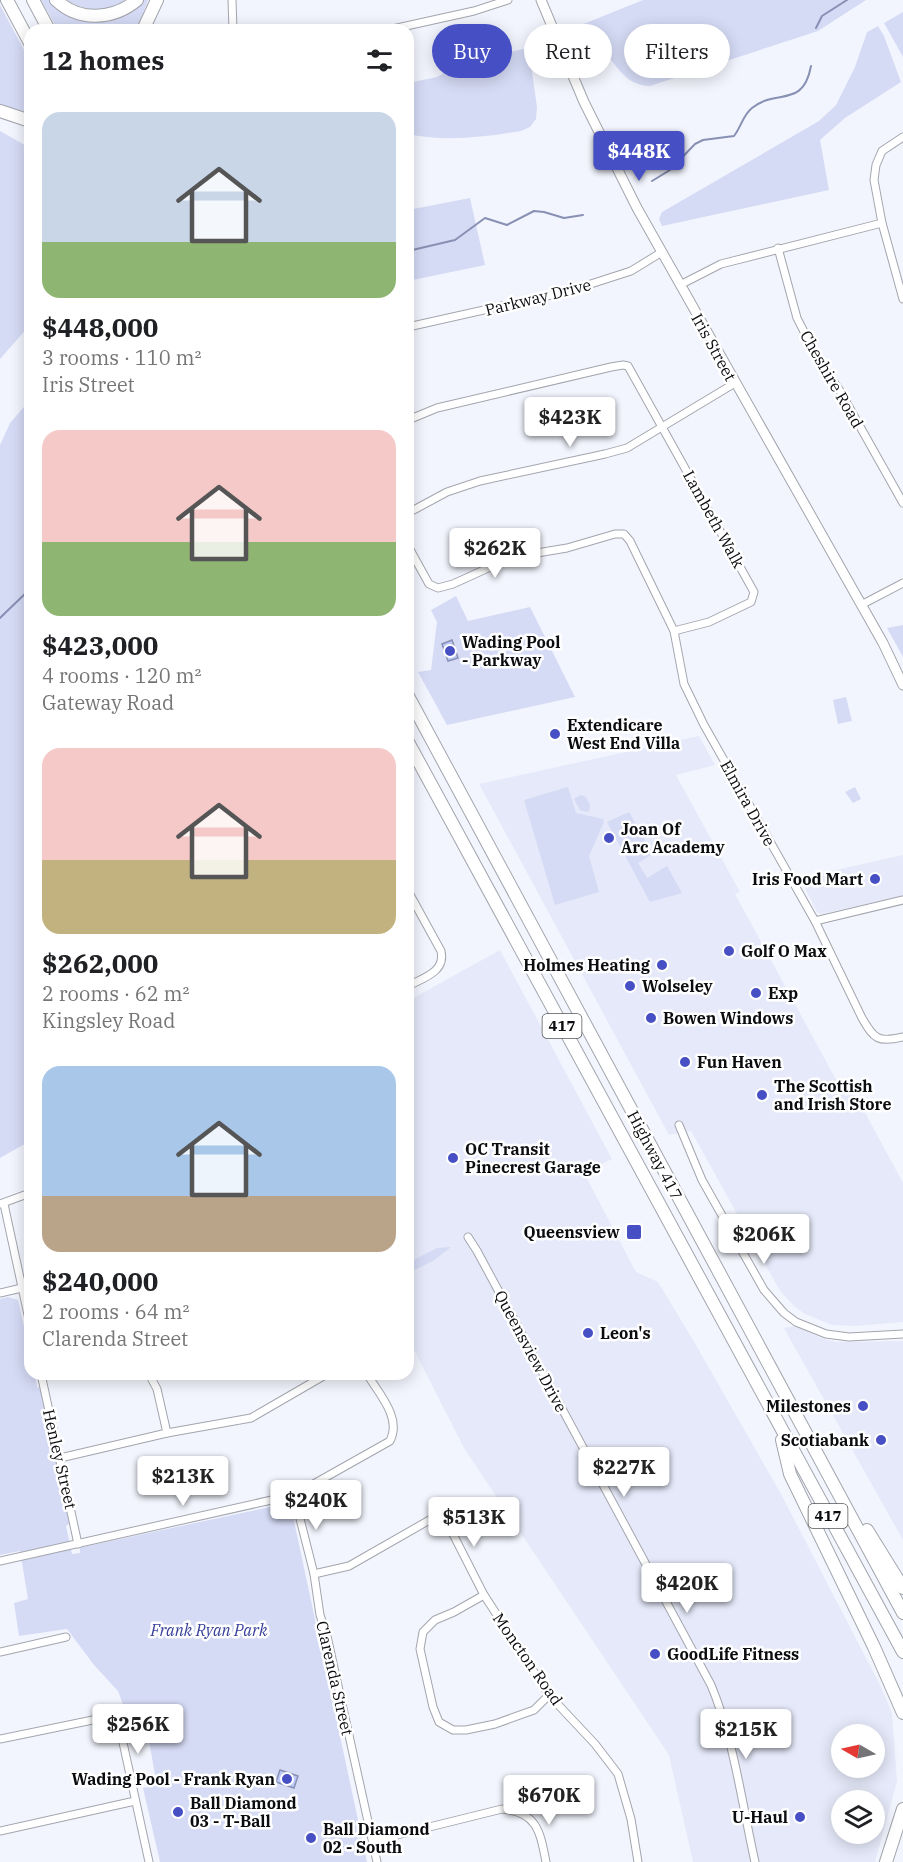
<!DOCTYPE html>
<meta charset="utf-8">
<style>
:root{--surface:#fff;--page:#f6f6f6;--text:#202124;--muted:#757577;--accent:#474fc4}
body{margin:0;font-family:"IBM Plex Serif",serif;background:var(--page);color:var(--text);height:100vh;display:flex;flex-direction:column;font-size:22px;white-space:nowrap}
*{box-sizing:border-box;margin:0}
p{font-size:20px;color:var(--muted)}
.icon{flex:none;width:33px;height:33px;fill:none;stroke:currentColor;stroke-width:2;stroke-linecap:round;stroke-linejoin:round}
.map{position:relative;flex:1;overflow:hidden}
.details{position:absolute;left:24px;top:24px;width:390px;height:1356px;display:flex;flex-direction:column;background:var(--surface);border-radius:18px;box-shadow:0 3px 15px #0003}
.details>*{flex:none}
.guide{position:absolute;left:432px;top:24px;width:381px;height:54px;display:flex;gap:12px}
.needle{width:39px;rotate:279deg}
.buttons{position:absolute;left:831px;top:1724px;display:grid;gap:12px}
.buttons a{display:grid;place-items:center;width:54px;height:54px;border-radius:50%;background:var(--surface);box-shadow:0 3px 15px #0003;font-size:30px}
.price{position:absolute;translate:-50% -51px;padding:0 14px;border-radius:6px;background:#fff;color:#222;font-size:20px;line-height:39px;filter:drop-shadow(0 2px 3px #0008)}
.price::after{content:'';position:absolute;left:50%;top:36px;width:18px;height:14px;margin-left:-9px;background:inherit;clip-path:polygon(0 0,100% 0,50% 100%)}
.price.current{background:var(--accent);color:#fff}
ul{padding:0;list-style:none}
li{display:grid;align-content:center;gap:12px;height:318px;padding:0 18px}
li span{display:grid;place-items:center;height:186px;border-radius:18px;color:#555}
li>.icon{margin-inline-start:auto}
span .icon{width:108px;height:108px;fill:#fffc;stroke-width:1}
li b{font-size:26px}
h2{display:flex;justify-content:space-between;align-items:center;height:72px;padding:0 18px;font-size:26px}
.chip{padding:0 21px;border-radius:27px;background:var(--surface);box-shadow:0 3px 15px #0003;font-size:21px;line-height:54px}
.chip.current{background:var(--accent);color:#fff}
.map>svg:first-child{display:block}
</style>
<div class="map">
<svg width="903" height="1862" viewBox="0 0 903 1862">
<rect width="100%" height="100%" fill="#f3f5fe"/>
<!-- built -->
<g fill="#e5e9f9" fill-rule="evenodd">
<path d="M699 736 715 765 676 775 740 892 735 894 845 1096 855 1094 903 1183V1322L855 1326 832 1325 805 1314 794 1306 780 1291 691 1131 669 1135 479 784Z"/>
<path d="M903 855V896L821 914 817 912 800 878Z"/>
<path d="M500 950 612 1159 584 1173 636 1272 658 1282 696 1345 781 1494 879 1683 892 1713 897 1781 875 1862H693L669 1755 464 1448 408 1338V1001ZM842 1734H874V1767H842ZM842 1800H874V1833H842Z"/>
<path d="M794 1326 824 1339 836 1342 903 1341V1540L784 1328Z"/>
</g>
<!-- green -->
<g fill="#d5dbf5">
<path d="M41 0H50L60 8 77 18 143 0H148L137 30H58Z"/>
<path d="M66 0H126C108 13 85 12 66 0Z"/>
<path d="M643 0H866L818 31 650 86C626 85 621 70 606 55 598 47 588 42 578 37L576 27Z"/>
<path d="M0 5 30 61V116L0 106Z"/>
<path d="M903 12V57L884 23Z"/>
<path d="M878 26 884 36 901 82 845 118 820 140 829 190 662 226 659 219 662 212 819 121 836 105 855 67 867 32Z"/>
<path d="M536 46 532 72 537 107 536 119 530 127 521 131C483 137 446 142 408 134V83L437 77 462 63Z"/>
<path d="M0 131 30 148V325L0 359Z"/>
<path d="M470 198 485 265 408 281V210Z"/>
<path d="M30 400V1141L0 1158V445L10 423Z"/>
<path d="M456 596 468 621 530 607 575 697 447 725 418 672 431 670 437 622 431 610Z"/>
<path d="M903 625V657L887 628Z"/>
<path d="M846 697 852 721 838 724 833 700Z"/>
<path d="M568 787 576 813 603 819 604 822 589 856 599 892 555 905 524 800Z"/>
<path d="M855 787 861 799 853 803 845 792Z"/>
<path d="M581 795 586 797 590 805 589 811 586 812 580 810 574 799Z"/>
<path d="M629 812 653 854 638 863 647 878 667 866 682 893 650 902 607 822Z"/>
<path d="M451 1247 433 1261 408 1273V1263L437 1248Z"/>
<path d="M8 1297 18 1300 30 1353V1374H35L37 1387 40 1388 70 1523 66 1526 72 1554 80 1553V1548L83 1547 284 1504 291 1507 367 1862H160L143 1788 157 1785 145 1720 130 1723 118 1691 94 1665 67 1629 19 1636 14 1603 28 1599 20 1551 0 1555V1299Z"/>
</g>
<!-- water -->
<g fill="#bdc9f9" stroke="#8890b3" stroke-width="1.5">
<path d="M452 640 458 658 448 661 442 644Z"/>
<path d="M280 1770 298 1776 294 1788 276 1782Z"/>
</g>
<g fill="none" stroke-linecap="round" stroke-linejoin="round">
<!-- stream -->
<g stroke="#8890b3" stroke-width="2">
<path d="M816 28 822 16 847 0"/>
<path d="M652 181 670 170 695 144 703 140 734 136C741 127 743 115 752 108 777 88 803 109 811 66"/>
<path d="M408 251 455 240 485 218 507 225 534 211 544 212 564 218 583 215"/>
<path d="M0 618 30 589"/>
</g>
<defs>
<g id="street">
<path d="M232 0 233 30"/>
<path d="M388 30 474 11 508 0"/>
<path d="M903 137 882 151 876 165 874 180 882 223 903 299"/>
<path d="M778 248 797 318 816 355 840 391 903 503"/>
<path d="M680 285 721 264 882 223"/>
<path d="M408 327 569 291 631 271 662 252"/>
<path d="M408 420 437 408 611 367 623 365 628 366 754 592 751 602 709 622 674 631"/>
<path d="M408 513 447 492 480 481 605 454 627 448 735 383"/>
<path d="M408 546 429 584 438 588 453 584 499 563 525 555 567 548 615 534H624L630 541 674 631 684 684 704 725 815 921 862 1018C874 1039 878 1043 903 1037"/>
<path d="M861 605 903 583"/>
<path d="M408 891 441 951C446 972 423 978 408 986"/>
<path d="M815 921 903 900"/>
<path d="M679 1125 702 1180 764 1290 784 1313 796 1322 826 1334 849 1337 903 1334"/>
<path d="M0 1204 30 1193"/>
<path d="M4 1204 30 1324"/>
<path d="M468 1237 477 1251 711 1685C734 1740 742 1804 755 1862"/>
<path d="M0 1293 30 1286"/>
<path d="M41 1374 78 1544"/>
<path d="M149 1374 157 1389 167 1433"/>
<path d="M60 1458 167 1433 251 1418 327 1374"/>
<path d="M294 1495 314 1574 320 1615 327 1636 377 1862"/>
<path d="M0 1561 294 1495 390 1441C402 1418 379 1394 367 1374"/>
<path d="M314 1574 349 1566 433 1518H442L454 1536 484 1595 549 1695 595 1744 618 1774 631 1819 638 1862"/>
<path d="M484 1595 454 1612 435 1620 423 1632 420 1649 433 1707 439 1722 453 1730H466L495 1724 534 1710 549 1695"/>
<path d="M0 1652 66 1637"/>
<path d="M0 1739 117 1715 149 1862"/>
<path d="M0 1831 135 1801"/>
<path d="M373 1841 502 1809C537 1812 540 1831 546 1862"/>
</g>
<path id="secondary" d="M541 0 584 102 637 208 883 643 903 685"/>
<g id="highway">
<path d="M7 0 30 43"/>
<path d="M33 0 49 30"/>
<path d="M56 0C79 22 113 20 137 0"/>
<path d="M143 30 157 0"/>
<path d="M0 111 30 121"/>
<path d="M408 696 903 1613"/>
<path d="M408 742 903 1652"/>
<path d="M782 1440 790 1474 874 1647 903 1713"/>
<path d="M867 1530 903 1588"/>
<path d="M886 1862 903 1809"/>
</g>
</defs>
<!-- street casing -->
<use href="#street" stroke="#a3a5ad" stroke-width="9"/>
<!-- secondary casing -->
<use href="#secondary" stroke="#a3a5ad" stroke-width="11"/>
<!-- highway casing -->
<use href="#highway" stroke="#a3a5ad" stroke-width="14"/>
<!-- street -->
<use href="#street" stroke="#fff" stroke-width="7"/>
<!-- secondary -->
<use href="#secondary" stroke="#fff" stroke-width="9"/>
<!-- highway -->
<use href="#highway" stroke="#fff" stroke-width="12"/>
</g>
<!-- markers -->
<g fill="#474fc4" stroke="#fff" stroke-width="2">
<circle cx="450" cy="651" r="6"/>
<circle cx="555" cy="734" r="6"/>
<circle cx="609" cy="838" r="6"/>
<circle cx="875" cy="879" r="6"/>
<circle cx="729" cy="951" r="6"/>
<circle cx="662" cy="965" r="6"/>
<circle cx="630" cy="986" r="6"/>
<circle cx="756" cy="993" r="6"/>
<circle cx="651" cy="1018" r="6"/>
<circle cx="685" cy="1062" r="6"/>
<circle cx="762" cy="1095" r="6"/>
<circle cx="453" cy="1158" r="6"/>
<rect x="626" y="1224" width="16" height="16" rx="3"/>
<circle cx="588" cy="1333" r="6"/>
<circle cx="863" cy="1406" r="6"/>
<circle cx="881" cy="1440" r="6"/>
<circle cx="655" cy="1654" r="6"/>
<circle cx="287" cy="1779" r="6"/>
<circle cx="178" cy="1812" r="6"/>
<circle cx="800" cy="1817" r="6"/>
<circle cx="311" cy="1838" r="6"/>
</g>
<g text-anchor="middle" stroke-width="5" stroke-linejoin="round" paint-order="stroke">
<!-- shield labels -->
<g fill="#fff" stroke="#545557" stroke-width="1.5">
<rect x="542.5" y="1014" width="39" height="24" rx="4.5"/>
<rect x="808.5" y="1504" width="39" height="24" rx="4.5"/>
</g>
<g font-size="15" font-weight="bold" fill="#0b0c0f">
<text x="562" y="1031">417</text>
<text x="828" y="1521">417</text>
</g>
<!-- street labels -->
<g font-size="16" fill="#0b0c0f" stroke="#fff">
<text transform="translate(538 297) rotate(-14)" y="6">Parkway Drive</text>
<text transform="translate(714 347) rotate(61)" y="6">Iris Street</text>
<text transform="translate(832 379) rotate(60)" y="6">Cheshire Road</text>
<text transform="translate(714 519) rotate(61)" y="6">Lambeth Walk</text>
<text transform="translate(748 803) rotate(61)" y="6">Elmira Drive</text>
<text transform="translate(655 1155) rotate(62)" y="6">Highway 417</text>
<text transform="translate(531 1351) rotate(62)" y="6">Queensview Drive</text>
<text transform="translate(60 1459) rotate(77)" y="6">Henley Street</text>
<text transform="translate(528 1659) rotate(55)" y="6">Moncton Road</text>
<text transform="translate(335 1678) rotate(77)" y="6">Clarenda Street</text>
</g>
<!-- poi labels -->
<g font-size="16" font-weight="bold" fill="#0b0c0f" stroke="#fff" text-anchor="start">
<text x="462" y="648">Wading Pool<tspan x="462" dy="18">- Parkway</tspan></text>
<text x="567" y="731">Extendicare<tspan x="567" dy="18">West End Villa</tspan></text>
<text x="621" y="835">Joan Of<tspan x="621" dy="18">Arc Academy</tspan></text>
<text x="863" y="885" text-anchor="end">Iris Food Mart</text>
<text x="741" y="957">Golf O Max</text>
<text x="650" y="971" text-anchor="end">Holmes Heating</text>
<text x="642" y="992">Wolseley</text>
<text x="768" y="999">Exp</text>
<text x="663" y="1024">Bowen Windows</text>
<text x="697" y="1068">Fun Haven</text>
<text x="774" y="1092">The Scottish<tspan x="774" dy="18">and Irish Store</tspan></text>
<text x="465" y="1155">OC Transit<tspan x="465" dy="18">Pinecrest Garage</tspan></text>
<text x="620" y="1238" text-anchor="end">Queensview</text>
<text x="600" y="1339">Leon's</text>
<text x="851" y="1412" text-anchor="end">Milestones</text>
<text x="869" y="1446" text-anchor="end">Scotiabank</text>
<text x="667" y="1660">GoodLife Fitness</text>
<text x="275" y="1785" text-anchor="end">Wading Pool - Frank Ryan</text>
<text x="190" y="1809">Ball Diamond<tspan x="190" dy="18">03 - T-Ball</tspan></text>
<text x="788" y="1823" text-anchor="end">U-Haul</text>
<text x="323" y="1835">Ball Diamond<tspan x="323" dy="18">02 - South</tspan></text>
</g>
<!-- park labels -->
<g font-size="16" font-style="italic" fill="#38409a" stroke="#fff">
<text x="209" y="1636">Frank Ryan Park</text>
</g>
</g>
</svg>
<div class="buttons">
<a><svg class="needle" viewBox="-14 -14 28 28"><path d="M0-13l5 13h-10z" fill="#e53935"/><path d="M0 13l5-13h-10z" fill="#757577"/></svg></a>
<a><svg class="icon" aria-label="layers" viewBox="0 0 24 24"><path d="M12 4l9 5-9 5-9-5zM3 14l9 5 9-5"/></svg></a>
</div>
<b class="price current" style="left:639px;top:182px">$448K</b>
<b class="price" style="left:570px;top:448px">$423K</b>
<b class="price" style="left:495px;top:579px">$262K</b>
<b class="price" style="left:764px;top:1265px">$206K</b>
<b class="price" style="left:624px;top:1498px">$227K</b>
<b class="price" style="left:183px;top:1507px">$213K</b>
<b class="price" style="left:316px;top:1531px">$240K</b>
<b class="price" style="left:474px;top:1548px">$513K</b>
<b class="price" style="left:687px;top:1614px">$420K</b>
<b class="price" style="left:138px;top:1755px">$256K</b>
<b class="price" style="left:746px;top:1760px">$215K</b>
<b class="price" style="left:549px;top:1826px">$670K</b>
<div class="guide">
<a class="chip current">Buy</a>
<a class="chip">Rent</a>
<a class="chip">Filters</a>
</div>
<section class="details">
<h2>12 homes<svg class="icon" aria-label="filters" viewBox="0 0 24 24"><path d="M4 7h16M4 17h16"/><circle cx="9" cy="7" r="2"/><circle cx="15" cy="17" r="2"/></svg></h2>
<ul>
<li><span style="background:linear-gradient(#c9d6e8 70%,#8fb573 0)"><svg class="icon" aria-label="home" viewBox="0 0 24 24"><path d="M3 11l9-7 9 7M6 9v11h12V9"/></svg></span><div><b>$448,000</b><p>3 rooms · 110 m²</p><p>Iris Street</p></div></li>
<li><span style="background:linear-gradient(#f6c9c9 60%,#8fb573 0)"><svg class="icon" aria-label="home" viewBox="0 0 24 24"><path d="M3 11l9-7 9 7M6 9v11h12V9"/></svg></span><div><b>$423,000</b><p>4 rooms · 120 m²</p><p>Gateway Road</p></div></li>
<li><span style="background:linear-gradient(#f6c9c9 60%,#c2b280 0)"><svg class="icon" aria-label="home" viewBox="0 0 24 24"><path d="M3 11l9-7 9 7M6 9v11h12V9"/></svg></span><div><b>$262,000</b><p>2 rooms · 62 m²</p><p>Kingsley Road</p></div></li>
<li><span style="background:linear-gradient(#a9c7e8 70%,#b9a48a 0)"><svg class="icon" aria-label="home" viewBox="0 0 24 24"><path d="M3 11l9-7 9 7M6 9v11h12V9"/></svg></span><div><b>$240,000</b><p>2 rooms · 64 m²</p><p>Clarenda Street</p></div></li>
</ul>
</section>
</div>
